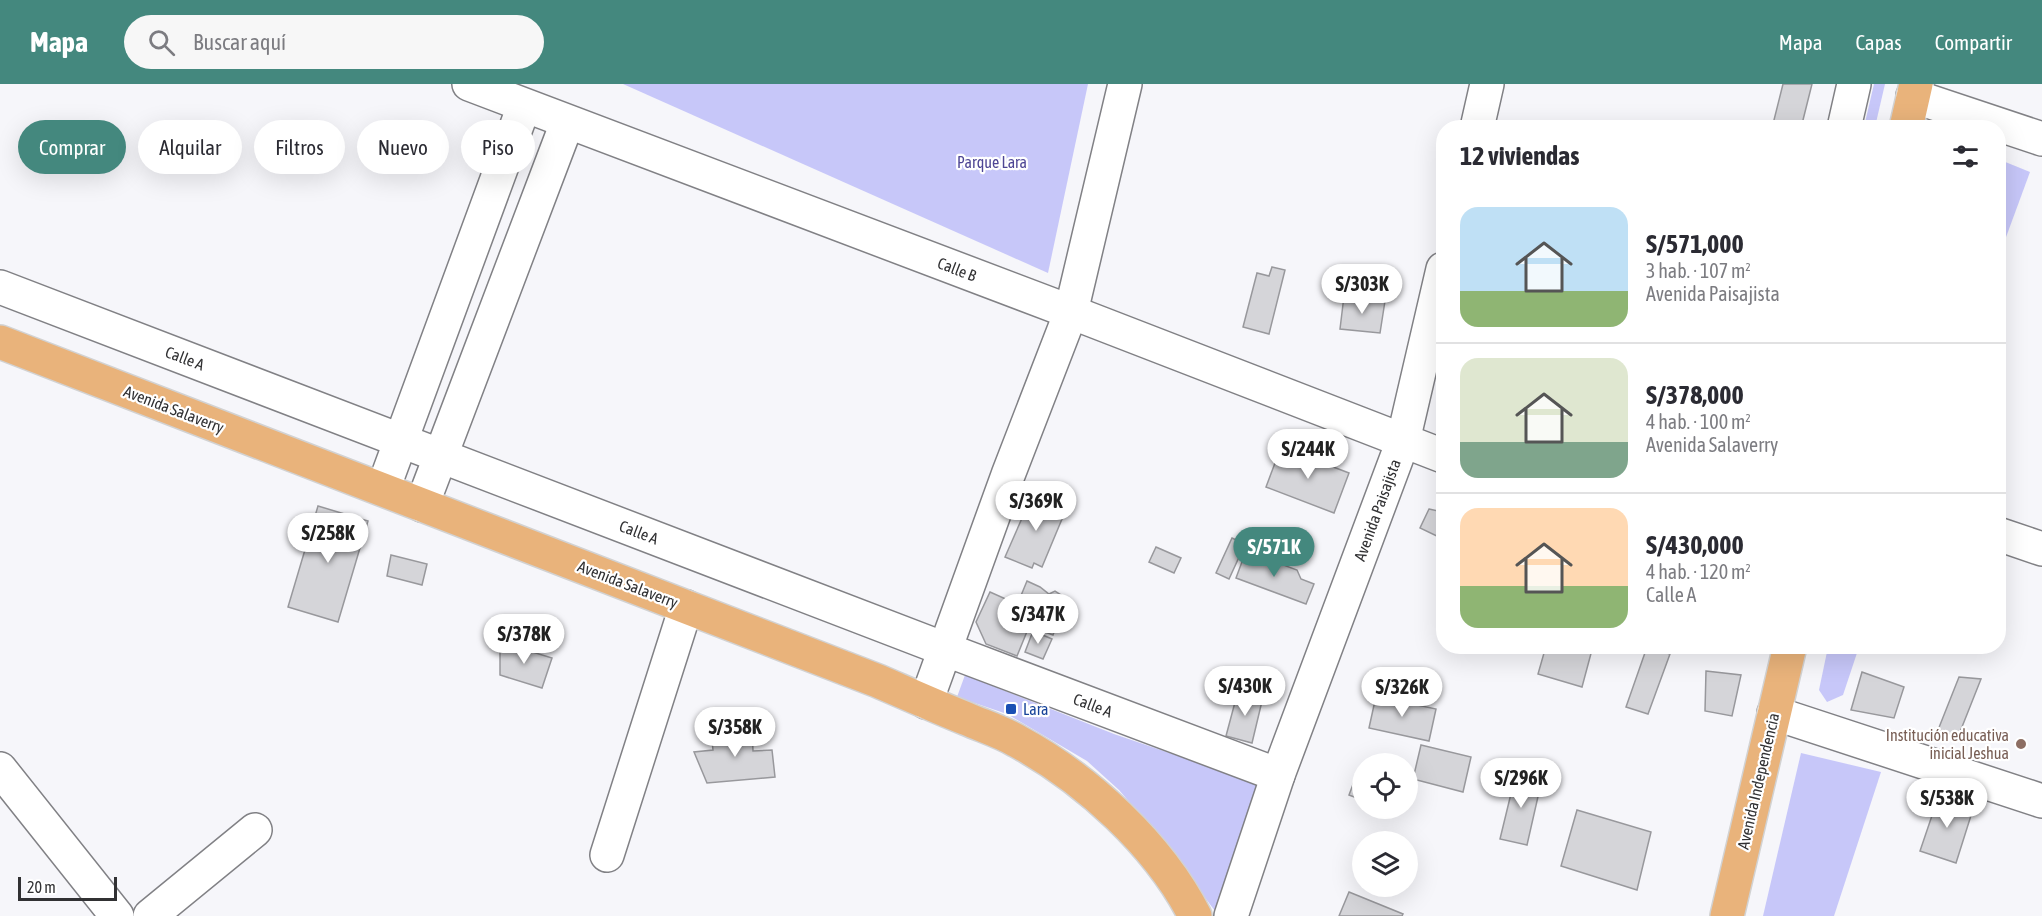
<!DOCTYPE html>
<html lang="es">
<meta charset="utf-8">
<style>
:root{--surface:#fff;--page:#f7f7f7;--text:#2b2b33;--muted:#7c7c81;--line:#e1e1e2;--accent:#44887e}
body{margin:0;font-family:"Asap Condensed",sans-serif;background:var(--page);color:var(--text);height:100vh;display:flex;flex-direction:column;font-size:22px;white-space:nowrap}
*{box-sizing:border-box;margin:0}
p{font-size:20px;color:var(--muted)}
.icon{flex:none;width:33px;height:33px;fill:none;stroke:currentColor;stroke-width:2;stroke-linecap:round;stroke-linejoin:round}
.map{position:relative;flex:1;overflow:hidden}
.details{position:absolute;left:1436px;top:36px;width:570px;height:534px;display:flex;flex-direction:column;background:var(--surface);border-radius:24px;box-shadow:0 6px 24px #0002}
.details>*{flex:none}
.banner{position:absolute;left:18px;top:36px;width:570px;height:54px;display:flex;gap:12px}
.fabs{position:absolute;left:1352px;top:669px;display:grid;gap:12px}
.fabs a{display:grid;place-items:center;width:66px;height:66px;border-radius:50%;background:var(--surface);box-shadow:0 6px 24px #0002;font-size:30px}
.scale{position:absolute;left:18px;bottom:15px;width:99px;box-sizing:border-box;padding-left:6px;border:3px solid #313133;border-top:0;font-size:16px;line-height:21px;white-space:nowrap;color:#313133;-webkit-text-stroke:4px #fff;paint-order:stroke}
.price{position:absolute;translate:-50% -51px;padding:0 14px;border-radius:21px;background:#fff;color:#222;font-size:20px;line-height:39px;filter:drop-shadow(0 2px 3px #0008)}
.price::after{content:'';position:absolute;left:50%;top:36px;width:18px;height:14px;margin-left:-9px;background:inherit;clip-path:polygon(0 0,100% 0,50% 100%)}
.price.active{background:var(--accent);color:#fff}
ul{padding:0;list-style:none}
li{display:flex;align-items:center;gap:18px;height:150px;padding:0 24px}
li+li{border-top:2px solid var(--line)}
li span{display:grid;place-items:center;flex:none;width:168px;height:120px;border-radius:18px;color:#555}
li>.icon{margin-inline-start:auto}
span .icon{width:72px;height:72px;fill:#fffc;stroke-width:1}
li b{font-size:26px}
h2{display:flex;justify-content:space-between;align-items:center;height:72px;padding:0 24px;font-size:26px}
.chip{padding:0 21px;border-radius:27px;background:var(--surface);box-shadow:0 6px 24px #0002;font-size:21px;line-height:54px}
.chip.active{background:var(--accent);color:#fff}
header{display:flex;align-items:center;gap:36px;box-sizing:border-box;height:84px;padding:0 30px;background:var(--accent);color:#fff}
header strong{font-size:28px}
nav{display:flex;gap:33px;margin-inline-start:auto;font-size:21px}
.search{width:420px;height:54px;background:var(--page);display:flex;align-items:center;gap:15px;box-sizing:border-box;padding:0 21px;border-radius:33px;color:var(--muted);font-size:22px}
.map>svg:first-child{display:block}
</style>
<header>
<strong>Mapa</strong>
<div class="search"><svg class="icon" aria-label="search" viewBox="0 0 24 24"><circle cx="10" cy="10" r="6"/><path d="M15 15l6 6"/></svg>Buscar aquí</div>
<nav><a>Mapa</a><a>Capas</a><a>Compartir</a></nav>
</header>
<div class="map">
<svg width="2042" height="832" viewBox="0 0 2042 832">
<rect width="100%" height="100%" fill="#f6f6fa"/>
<!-- green -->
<g fill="#c7c7f9">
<path d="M623 0H1088L1048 189Z"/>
<path d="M1874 0H1885L1875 43H1864Z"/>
<path d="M1998 75 2030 88 1998 175Z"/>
<path d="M1828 563H1859L1843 611 1827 618 1819 606Z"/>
<path d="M965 591 1114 650 1257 699 1218 831 1160 754 1119 706 1087 677 1007 630 957 613Z"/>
<path d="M1801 669 1881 688 1834 832H1763Z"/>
</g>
<!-- building -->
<g fill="#d5d5d9" stroke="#98989c" stroke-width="1.5">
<path d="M1783 0H1812L1801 44H1787L1773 40Z"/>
<path d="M1669 37 1698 44H1668Z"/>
<path d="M1272 183 1285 186 1269 250 1243 243 1257 189 1269 192Z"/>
<path d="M1344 212 1385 217 1380 249 1340 245Z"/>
<path d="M1281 363 1349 389 1334 429 1266 403Z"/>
<path d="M1033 409 1067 423 1042 483 1034 479 1032 484 1005 473Z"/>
<path d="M318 422 368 437 338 538 288 523Z"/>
<path d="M1429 425 1443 428V455L1420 444Z"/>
<path d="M1232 454 1245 460 1229 495 1216 489Z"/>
<path d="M1156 463 1181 474 1174 489 1149 478Z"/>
<path d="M1246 467 1297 486 1301 495 1314 500 1306 520 1236 494Z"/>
<path d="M391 471 427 480 422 501 387 492Z"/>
<path d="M1027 497 1040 503 1049 510 1055 507 1066 514 1053 551 1031 543 1020 514Z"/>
<path d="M990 508 1017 520 1028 545 1017 572 986 560 976 538Z"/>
<path d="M1033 547 1052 555 1043 575 1025 568Z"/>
<path d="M500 558 552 574 542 604 500 591Z"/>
<path d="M1546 562H1593L1582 603 1538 590Z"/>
<path d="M1647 563 1670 570 1648 630 1626 623Z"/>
<path d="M1706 587 1741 591 1732 632 1705 627Z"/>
<path d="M1862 588 1904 603 1894 634 1851 626Z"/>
<path d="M1959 593 1981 595 1958 653 1938 646Z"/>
<path d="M1238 607 1263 613 1252 659 1226 652Z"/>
<path d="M1376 612 1436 625 1429 657 1369 644Z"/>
<path d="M752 644 753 667 772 666 775 693 707 699 694 668 713 666 711 648Z"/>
<path d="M1421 661 1471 673 1463 708 1413 695Z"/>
<path d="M1516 689 1542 695 1527 761 1500 755Z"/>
<path d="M1355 695 1362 698V716L1349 711Z"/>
<path d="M1939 711 1974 722 1956 779 1920 767Z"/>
<path d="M1577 726 1651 748 1637 806 1561 782Z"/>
<path d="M1349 808 1403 830 1402 832H1339Z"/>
</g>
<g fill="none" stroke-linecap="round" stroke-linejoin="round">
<defs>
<g id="minor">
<path d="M469 0 1071 228 1443 372"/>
<path d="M1913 12 2042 55"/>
<path d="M1477 44 1487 0"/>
<path d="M1844 44 1854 0"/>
<path d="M0 203 947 566 1278 691"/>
<path d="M383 405 524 22"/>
<path d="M422 421 567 39"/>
<path d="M1998 450 2042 465"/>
<path d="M926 618 1008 391 1071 228 1125 0"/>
<path d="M1774 629 2042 717"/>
<path d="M0 685 117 832"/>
<path d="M607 771 686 523"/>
<path d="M150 832 255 746"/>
<path d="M1231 832 1278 691 1403 357 1443 185"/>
</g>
<g id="major">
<path d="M1906 44 1916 0"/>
<path d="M0 258 878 597C908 610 937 623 967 635 983 642 1002 648 1017 657 1087 695 1159 761 1195 832"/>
<path d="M1727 832 1790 562"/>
</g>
</defs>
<!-- minor casing -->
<use href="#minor" stroke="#818185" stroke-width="36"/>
<!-- major casing -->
<use href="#major" stroke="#d2d2d2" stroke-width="36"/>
<!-- minor -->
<use href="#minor" stroke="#fff" stroke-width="33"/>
<!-- major -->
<use href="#major" stroke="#e9b37b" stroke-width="33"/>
</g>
<!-- markers -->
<rect fill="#1a4fb4" stroke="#fff" stroke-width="2" x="1005" y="619" width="12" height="12" rx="3"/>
<circle fill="#8d6e63" stroke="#fff" stroke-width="2" cx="2021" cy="660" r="6"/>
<g text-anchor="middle" stroke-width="4.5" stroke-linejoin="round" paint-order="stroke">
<!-- park labels -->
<g font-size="16" fill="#4e4695" stroke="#fff">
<text x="992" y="84">Parque Lara</text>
</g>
<!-- street labels -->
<g font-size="16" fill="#313133" stroke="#fff">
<text transform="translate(957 185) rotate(21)" y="6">Calle B</text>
<text transform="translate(185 274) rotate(21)" y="6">Calle A</text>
<text transform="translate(174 325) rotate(21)" y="6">Avenida Salaverry</text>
<text transform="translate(1377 426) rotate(-70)" y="6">Avenida Paisajista</text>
<text transform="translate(639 448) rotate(21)" y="6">Calle A</text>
<text transform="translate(628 500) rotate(21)" y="6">Avenida Salaverry</text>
<text transform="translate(1093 621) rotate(21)" y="6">Calle A</text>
<text transform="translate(1758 697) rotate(-77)" y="6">Avenida Independencia</text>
</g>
<!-- transit labels -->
<g font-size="16" fill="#164399" stroke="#fff" text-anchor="start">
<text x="1023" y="631">Lara</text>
</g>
<!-- education labels -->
<g font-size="16" fill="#785e54" stroke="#fff" text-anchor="end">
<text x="2009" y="657">Institución educativa<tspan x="2009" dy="18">inicial Jeshua</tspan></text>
</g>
</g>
</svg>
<div class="fabs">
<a><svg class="icon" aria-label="locate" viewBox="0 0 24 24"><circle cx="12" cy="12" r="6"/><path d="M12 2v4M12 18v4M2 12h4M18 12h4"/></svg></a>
<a><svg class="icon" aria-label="layers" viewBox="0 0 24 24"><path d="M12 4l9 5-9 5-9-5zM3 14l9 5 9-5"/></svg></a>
</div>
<div class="scale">20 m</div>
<b class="price" style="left:1362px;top:231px">S/303K</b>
<b class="price" style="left:1308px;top:396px">S/244K</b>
<b class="price" style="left:1036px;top:448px">S/369K</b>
<b class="price" style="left:328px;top:480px">S/258K</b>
<b class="price active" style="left:1274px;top:494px">S/571K</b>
<b class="price" style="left:1038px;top:561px">S/347K</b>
<b class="price" style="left:524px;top:581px">S/378K</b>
<b class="price" style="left:1245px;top:633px">S/430K</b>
<b class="price" style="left:1402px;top:634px">S/326K</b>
<b class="price" style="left:735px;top:674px">S/358K</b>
<b class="price" style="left:1521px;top:725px">S/296K</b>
<b class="price" style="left:1947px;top:745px">S/538K</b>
<div class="banner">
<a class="chip active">Comprar</a>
<a class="chip">Alquilar</a>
<a class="chip">Filtros</a>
<a class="chip">Nuevo</a>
<a class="chip">Piso</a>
</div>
<section class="details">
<h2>12 viviendas<svg class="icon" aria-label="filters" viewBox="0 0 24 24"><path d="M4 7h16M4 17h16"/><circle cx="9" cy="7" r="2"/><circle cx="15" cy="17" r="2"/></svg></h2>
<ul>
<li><span style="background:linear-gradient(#bfe0f5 70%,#8fb573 0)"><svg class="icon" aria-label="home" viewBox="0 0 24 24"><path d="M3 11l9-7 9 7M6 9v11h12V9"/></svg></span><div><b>S/571,000</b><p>3 hab. · 107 m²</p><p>Avenida Paisajista</p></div></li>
<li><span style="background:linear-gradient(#dfe7d0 70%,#7fa58c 0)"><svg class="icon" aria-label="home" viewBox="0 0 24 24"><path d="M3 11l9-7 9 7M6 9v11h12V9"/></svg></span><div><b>S/378,000</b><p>4 hab. · 100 m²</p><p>Avenida Salaverry</p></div></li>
<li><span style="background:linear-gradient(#ffd9b3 65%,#8fb573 0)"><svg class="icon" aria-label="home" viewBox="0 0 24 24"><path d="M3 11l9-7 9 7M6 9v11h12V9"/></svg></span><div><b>S/430,000</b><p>4 hab. · 120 m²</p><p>Calle A</p></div></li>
</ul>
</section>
</div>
